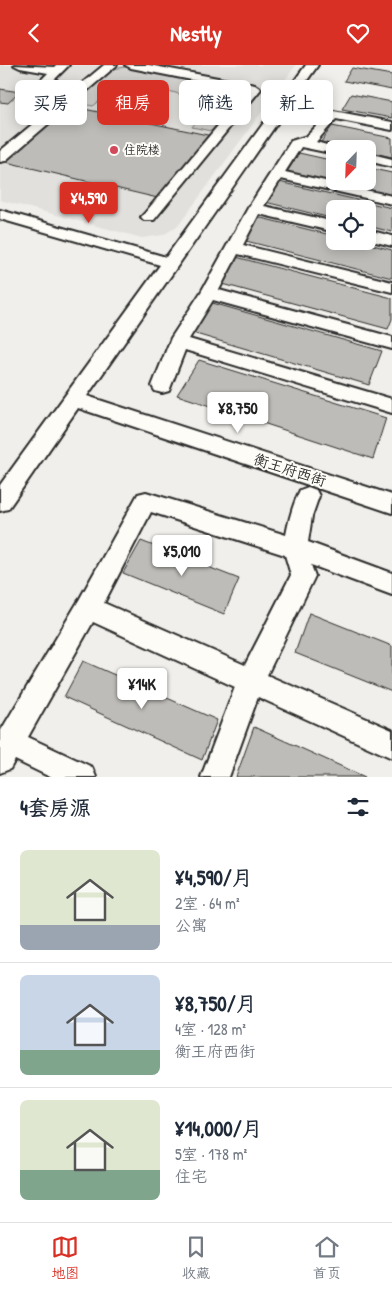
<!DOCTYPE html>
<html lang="zh">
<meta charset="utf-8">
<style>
:root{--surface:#fff;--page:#f2f2f3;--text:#1f2937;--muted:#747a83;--line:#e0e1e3;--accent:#d93025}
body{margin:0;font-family:"Patrick Hand","LXGW WenKai TC",sans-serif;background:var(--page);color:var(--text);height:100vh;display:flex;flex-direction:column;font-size:19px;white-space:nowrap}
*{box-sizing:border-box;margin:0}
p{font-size:16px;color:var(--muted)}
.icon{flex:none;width:28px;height:28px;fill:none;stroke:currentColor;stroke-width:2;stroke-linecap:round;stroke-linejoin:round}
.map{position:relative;height:712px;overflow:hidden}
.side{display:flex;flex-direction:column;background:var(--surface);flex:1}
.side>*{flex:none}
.hud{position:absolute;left:15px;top:15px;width:362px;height:45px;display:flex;gap:10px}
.needle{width:32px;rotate:203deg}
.fabs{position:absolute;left:326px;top:75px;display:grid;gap:10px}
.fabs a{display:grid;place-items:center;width:50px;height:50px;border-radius:8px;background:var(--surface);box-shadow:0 2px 12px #0003;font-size:25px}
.price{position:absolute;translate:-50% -42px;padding:0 11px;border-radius:5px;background:#fff;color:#222;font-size:16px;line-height:32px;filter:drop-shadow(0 1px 2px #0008)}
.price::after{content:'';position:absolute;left:50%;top:30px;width:15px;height:11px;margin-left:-8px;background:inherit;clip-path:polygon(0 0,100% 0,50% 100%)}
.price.current{background:var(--accent);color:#fff}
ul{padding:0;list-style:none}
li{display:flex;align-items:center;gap:15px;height:125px;padding:0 20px}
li+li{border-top:1px solid var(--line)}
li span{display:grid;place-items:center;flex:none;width:140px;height:100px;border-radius:8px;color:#555}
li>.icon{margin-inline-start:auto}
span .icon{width:60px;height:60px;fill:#fffc;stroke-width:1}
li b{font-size:21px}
h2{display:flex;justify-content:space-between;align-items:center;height:60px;padding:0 20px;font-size:21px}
.tag{padding:0 18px;border-radius:8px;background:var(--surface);box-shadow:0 2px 12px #0003;font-size:18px;line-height:45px}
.tag.current{background:var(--accent);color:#fff}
header{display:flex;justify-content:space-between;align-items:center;height:65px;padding:0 20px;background:var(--accent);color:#fff;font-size:22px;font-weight:800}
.tab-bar{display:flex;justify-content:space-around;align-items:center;height:70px;border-top:1px solid var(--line);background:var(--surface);font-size:14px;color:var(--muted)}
.tab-bar a{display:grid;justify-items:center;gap:2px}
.tab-bar .current{color:var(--accent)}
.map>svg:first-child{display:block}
</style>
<header><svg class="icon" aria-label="back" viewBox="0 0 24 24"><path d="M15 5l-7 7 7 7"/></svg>Nestly<svg class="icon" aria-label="heart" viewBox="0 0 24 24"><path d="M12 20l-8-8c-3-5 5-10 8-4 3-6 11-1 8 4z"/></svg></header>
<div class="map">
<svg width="392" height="712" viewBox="0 0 392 712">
<rect width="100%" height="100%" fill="#f0efeb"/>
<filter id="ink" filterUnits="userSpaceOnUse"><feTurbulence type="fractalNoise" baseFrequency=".02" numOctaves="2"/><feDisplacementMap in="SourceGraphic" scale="10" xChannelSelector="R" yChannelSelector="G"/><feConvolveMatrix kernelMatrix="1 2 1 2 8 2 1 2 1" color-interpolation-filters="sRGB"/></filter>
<g filter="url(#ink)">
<!-- built -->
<path fill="#e1e0dc" d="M0 0H296L178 161 163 170 142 173 0 135Z"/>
<!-- green -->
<path fill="#d3d2cf" stroke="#7f7e7d" d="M125 2 238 23 242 30 211 66 192 62 200 52 195 50 196 45C195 42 192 37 190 35 180 25 149 23 136 26 125 27 115 33 105 32L93 41 74 37 113 4Z"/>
<!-- building -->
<g fill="#bdbcb8" stroke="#2b2b2b">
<path d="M352 3 392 10V25L344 16Z"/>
<path d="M0 24 20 27 8 38 0 37Z"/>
<path d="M351 29 392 37V53L342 44Z"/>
<path d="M313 31 322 33 307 55 298 53Z"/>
<path d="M70 41 217 72 166 135 6 97Z"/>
<path d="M332 61 392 73V92L368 87V84H352L321 77Z"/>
<path d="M299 88 335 96V116H368V103L392 108V130L287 107Z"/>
<path d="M279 117 392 143V167L368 161V144H335V154L265 137Z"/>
<path d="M257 152 335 171V176H358L392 185V213L242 175Z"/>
<path d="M236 192 392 233V254L388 264 219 218Z"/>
<path d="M209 237 382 286 369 320 189 267Z"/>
<path d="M199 295 386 353 373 394 177 330Z"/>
<path d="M141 476 239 514 224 549 123 508Z"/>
<path d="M309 548 392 581V627L295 588Z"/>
<path d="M83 596 217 655 202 695 64 632Z"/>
<path d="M254 662 365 712H236Z"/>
</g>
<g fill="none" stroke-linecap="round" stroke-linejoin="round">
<defs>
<g id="minor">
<path d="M14 0 54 2 56 0H69L44 25 40 26 34 22 48 8 20 3Z"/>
<path d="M104 0H117L5 96 0 97V86Z"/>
<path d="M125 0H149L255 20 261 24 154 155H144L141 152 144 149 247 26 131 3Z"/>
<path d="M306 0H318L291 38 392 57V65L336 54 316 77 341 84H335V89L301 82 285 107 392 131V139L281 114 264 141 335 157V167L259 149 243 180 392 217V227L238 189 219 225 392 272V284L213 235 189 274 392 334V348L185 285 169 326 162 328 155 326 152 321 171 273 201 227 248 143 291 76 307 71 325 52 287 44 87 331 392 430V448L78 343 8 444 0 446V420L160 200 0 154V145L166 192Z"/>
<path d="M368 88 392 94V102L368 96Z"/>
<path d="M368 165 392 171V181L368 175Z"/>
<path d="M308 422 316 425 319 431 312 451 308 477 392 508V530L311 500 315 511 267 610 392 665V693L258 632 229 712H201L235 622 93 557 28 672 92 702 96 712H50L15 695 10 704 0 708V667L79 535 138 429 146 427 286 470C289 454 293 439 300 425ZM151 447 285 490 291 510 245 600 104 538Z"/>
</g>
</defs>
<!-- minor casing -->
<use href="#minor" stroke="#2b2b2b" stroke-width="4"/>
<!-- minor -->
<use href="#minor" fill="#fdfcf7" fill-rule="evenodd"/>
</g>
</g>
<!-- markers -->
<circle fill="#d1495b" stroke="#fdfcf7" stroke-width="2" cx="114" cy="85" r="5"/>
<g text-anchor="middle" stroke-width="4" stroke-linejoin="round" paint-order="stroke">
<!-- far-poi labels -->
<g font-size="12" fill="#2b2b2b" stroke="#fdfcf7" text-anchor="start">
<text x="124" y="89">住院楼</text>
</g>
<!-- street labels -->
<g font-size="15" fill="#2b2b2b" stroke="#fdfcf7">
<text transform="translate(290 405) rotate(18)" y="5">衡王府西街</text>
</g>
</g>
</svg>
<div class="fabs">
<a><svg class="needle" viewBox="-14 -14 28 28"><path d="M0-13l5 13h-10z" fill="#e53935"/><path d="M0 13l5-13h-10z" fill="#747a83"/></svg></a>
<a><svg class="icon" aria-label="locate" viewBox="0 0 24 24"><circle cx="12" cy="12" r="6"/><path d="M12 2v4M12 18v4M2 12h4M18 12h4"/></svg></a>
</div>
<b class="price current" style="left:89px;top:159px">¥4,590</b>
<b class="price" style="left:238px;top:369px">¥8,750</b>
<b class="price" style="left:182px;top:512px">¥5,010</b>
<b class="price" style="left:142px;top:645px">¥14K</b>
<div class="hud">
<a class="tag">买房</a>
<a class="tag current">租房</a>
<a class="tag">筛选</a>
<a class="tag">新上</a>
</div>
</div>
<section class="side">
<h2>4套房源<svg class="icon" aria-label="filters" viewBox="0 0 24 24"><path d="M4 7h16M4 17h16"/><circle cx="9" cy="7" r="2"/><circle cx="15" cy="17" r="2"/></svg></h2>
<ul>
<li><span style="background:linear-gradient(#dfe7d0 75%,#9aa5b1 0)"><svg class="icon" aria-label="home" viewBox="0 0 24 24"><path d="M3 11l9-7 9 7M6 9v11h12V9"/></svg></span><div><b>¥4,590/月</b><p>2室 · 64 m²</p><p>公寓</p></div></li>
<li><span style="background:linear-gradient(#c9d6e8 75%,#7fa58c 0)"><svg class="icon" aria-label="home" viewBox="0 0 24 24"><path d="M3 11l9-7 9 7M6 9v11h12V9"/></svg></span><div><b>¥8,750/月</b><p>4室 · 128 m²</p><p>衡王府西街</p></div></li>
<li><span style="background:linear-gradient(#dfe7d0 70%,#7fa58c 0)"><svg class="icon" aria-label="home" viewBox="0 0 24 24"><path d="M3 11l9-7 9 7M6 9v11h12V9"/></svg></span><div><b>¥14,000/月</b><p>5室 · 178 m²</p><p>住宅</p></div></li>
</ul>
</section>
<nav class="tab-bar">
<a class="current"><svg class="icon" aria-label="map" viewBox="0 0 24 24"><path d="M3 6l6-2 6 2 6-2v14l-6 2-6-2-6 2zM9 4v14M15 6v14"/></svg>地图</a>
<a><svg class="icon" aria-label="saved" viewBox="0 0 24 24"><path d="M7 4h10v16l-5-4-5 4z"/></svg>收藏</a>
<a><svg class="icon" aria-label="home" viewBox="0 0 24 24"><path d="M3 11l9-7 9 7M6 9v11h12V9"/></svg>首页</a>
</nav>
